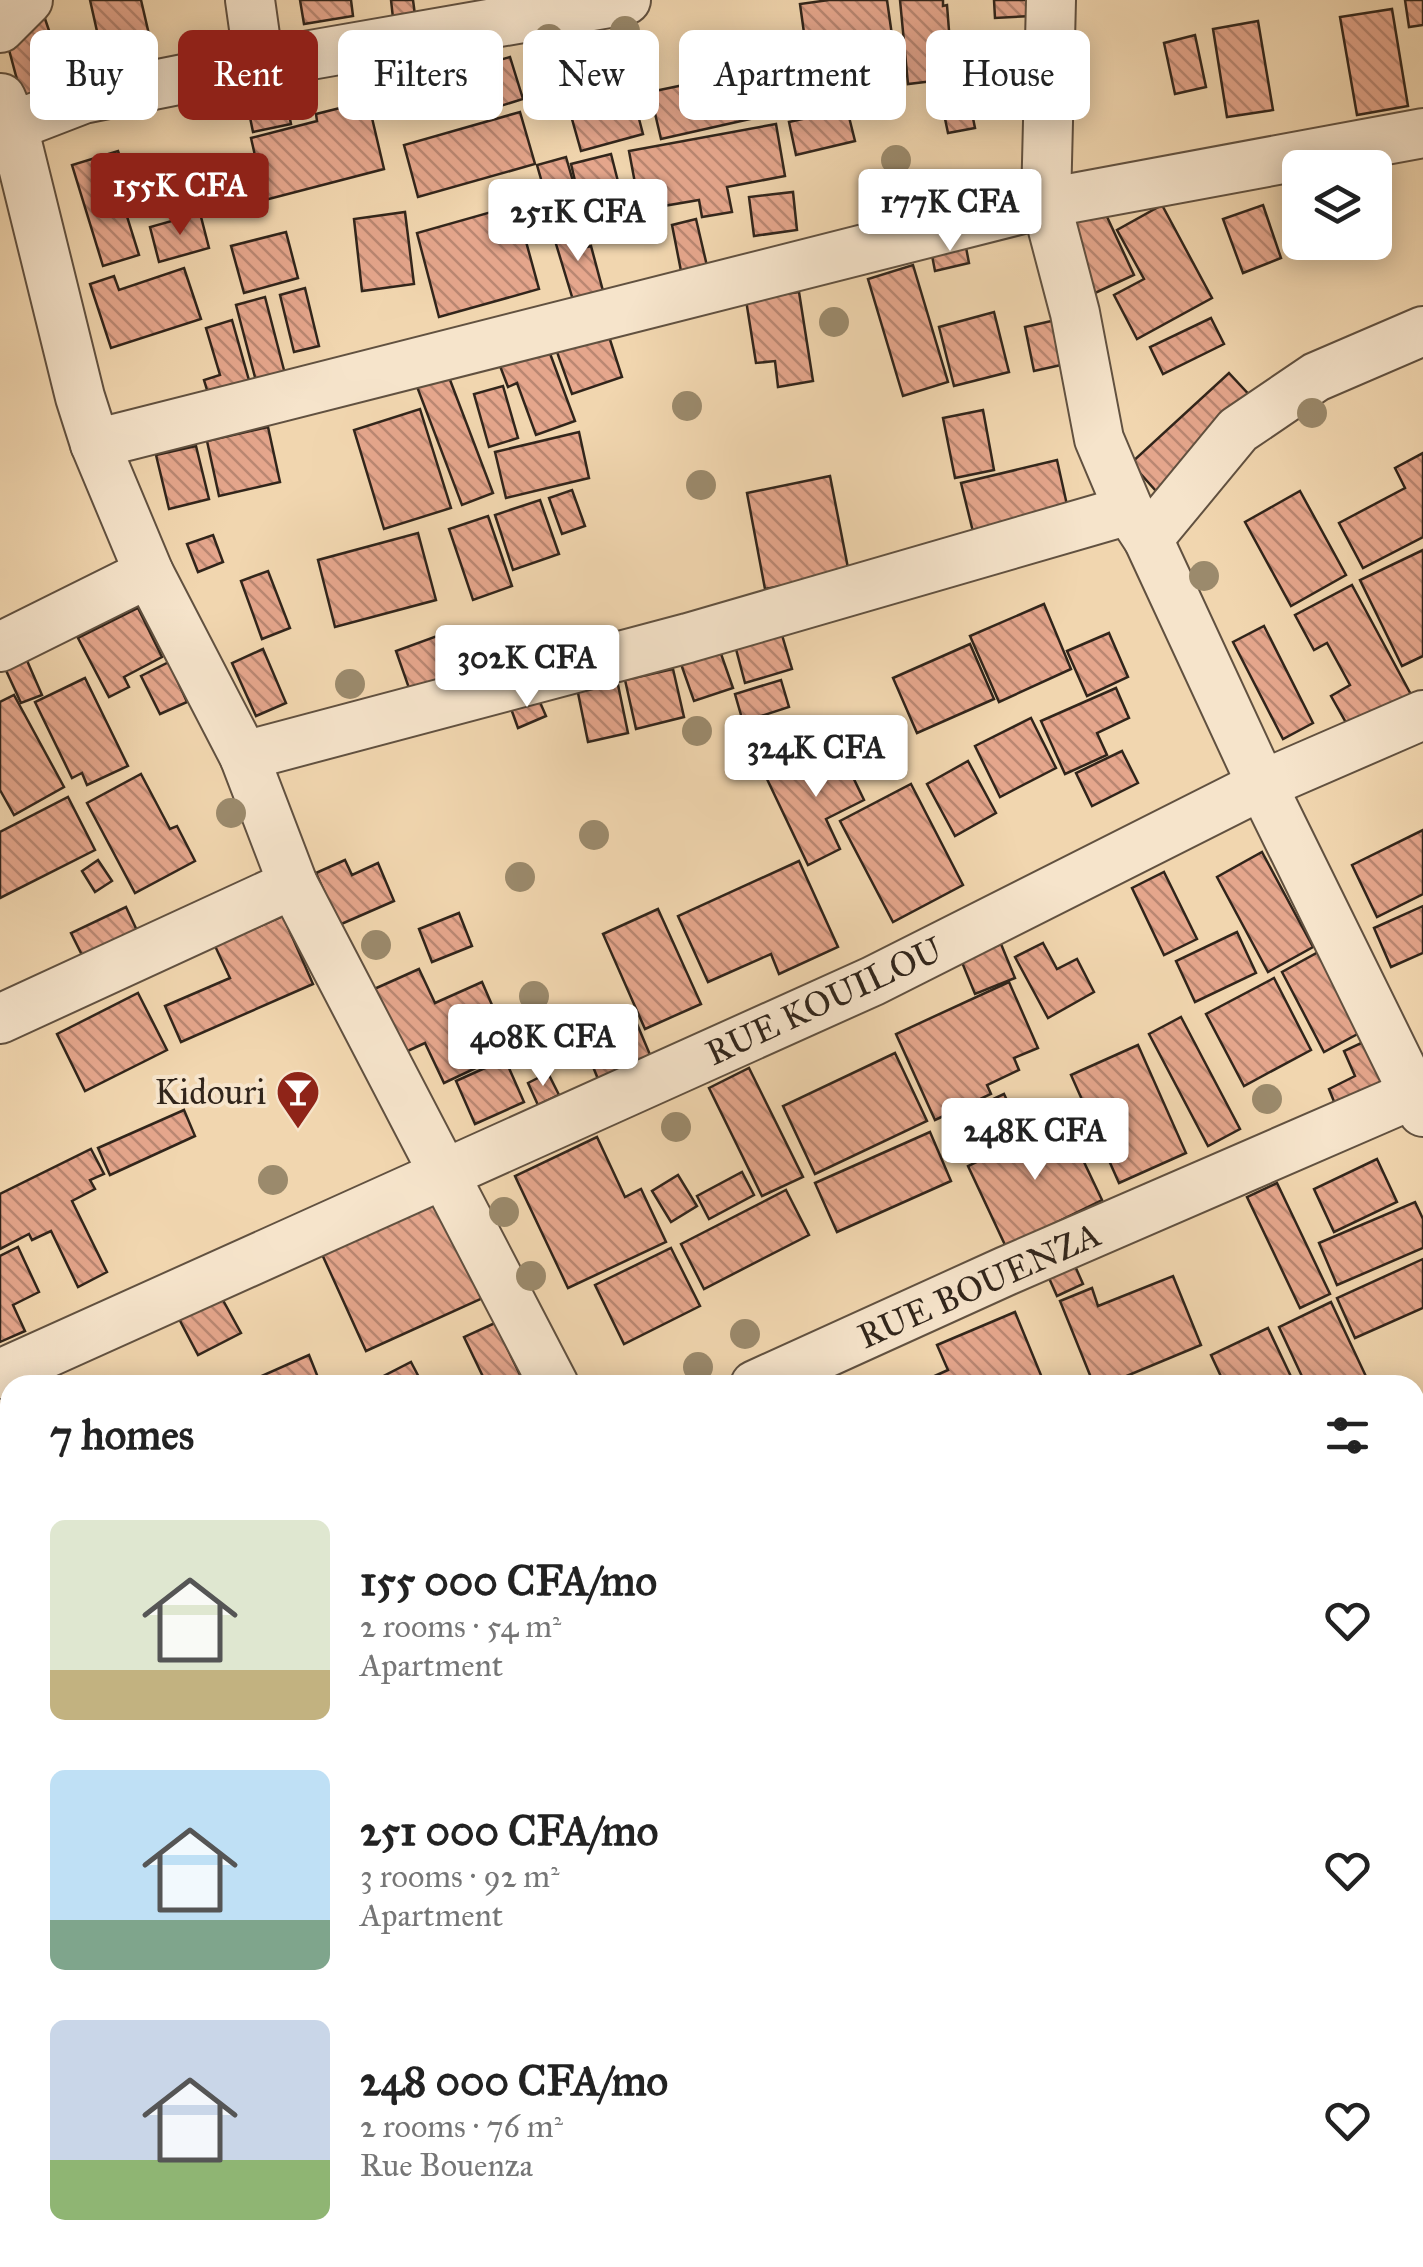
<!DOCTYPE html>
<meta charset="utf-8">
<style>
:root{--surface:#fff;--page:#f2f2f2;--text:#222;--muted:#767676;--accent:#8f2418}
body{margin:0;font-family:"IM FELL Great Primer",serif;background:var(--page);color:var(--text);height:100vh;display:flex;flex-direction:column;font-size:38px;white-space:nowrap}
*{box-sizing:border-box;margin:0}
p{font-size:32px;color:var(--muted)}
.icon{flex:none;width:55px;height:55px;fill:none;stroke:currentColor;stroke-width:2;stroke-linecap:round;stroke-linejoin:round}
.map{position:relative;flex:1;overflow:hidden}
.details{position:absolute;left:0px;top:1375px;width:1425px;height:892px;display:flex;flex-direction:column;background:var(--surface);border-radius:30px 30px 0 0;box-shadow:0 5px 25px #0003}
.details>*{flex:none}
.hud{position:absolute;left:30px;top:30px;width:1365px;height:90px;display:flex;gap:20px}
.fabs{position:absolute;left:1282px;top:150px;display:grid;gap:20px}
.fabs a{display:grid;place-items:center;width:110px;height:110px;border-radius:15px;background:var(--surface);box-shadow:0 5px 25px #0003;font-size:50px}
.price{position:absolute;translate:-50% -85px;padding:0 22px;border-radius:10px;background:#fff;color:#222;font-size:32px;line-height:65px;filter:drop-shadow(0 2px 5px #0008)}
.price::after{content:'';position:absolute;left:50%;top:60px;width:30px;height:22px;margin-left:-15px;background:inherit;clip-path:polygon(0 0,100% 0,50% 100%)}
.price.current{background:var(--accent);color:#fff}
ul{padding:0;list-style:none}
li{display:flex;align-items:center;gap:30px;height:250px;padding:0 50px}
li span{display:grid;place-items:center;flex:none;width:280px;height:200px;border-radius:15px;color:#555}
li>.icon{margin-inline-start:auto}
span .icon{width:120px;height:120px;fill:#fffc;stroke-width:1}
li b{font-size:42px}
h2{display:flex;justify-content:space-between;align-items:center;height:120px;padding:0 50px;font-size:42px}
.tag{padding:0 35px;border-radius:15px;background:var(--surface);box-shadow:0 5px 25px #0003;font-size:35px;line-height:90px}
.tag.current{background:var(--accent);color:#fff}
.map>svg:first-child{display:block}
</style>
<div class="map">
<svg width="1423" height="2267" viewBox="0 0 1423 2267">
<defs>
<pattern id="building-back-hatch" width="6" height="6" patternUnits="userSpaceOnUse" patternTransform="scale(2.5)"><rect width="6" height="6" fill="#e5a68c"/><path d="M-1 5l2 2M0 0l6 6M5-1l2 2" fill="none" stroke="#ba8772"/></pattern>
</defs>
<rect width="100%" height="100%" fill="#f1d6af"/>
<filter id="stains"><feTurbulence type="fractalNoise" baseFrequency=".002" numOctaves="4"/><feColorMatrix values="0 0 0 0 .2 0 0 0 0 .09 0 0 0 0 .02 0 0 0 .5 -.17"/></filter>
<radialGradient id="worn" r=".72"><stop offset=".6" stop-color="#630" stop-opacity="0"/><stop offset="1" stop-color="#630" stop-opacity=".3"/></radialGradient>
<!-- building -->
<g fill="url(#building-back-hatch)" stroke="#31251b" stroke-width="2.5">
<path d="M90 0H141L154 56 105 67Z"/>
<path d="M300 0H351L353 16 304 24Z"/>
<path d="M391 0H413L415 15 393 18Z"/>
<path d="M829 0H887L899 85 813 98 800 4Z"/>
<path d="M900 0H943V6L947 5 951 56 939 57 942 80 908 84Z"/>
<path d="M994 0H1031L1032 16 995 18Z"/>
<path d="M1405 0H1423V25L1409 27Z"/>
<path d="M1392 9 1408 106 1357 115 1340 17Z"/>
<path d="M43 13 68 86 23 102 8 46Z"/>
<path d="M1258 21 1273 110 1227 117 1213 29Z"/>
<path d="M1195 35 1206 87 1175 94 1164 43Z"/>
<path d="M510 57 523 99 494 108 482 65Z"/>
<path d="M624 62 643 134 581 151 561 80Z"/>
<path d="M741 73 750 119 661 139 650 92Z"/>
<path d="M966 84 975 128 948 133 939 90Z"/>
<path d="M283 85 291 124 253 132 245 93Z"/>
<path d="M368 101 384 169 265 200 251 138 317 121 316 114Z"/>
<path d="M847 109 855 141 796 155 789 122Z"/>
<path d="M520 112 535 164 418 197 404 145Z"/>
<path d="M776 124 785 176 727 187 732 212 702 217 699 200 640 210 629 151Z"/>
<path d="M118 151 136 206 125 210 139 255 103 266 72 165Z"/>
<path d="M611 154 625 209 584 219 571 164Z"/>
<path d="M566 157 582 213 553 221 537 165Z"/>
<path d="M793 192 797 230 754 236 749 197Z"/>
<path d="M516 205 539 289 439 317 417 233Z"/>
<path d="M1162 205 1212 298 1137 339 1114 295 1144 279 1117 230Z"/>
<path d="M1263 205 1281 258 1243 273 1223 219Z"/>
<path d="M1102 206 1134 275 1095 293 1063 225Z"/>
<path d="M405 212 414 284 362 291 354 219Z"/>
<path d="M200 213 209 248 159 262 150 227Z"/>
<path d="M696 219 707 266 681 271 672 225Z"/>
<path d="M577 227 583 248 591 246 603 291 573 300 553 234Z"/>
<path d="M286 232 298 278 244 293 231 246Z"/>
<path d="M964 237 969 263 935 271 930 245Z"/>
<path d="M913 265 948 382 903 396 868 279Z"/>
<path d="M184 268 201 319 111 348 90 284 114 276 119 290Z"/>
<path d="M305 288 319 346 294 352 280 295Z"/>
<path d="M799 292 813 381 778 387 775 361 756 363 746 300Z"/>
<path d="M265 297 285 374 256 381 236 305Z"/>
<path d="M994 312 1009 372 954 386 939 327Z"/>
<path d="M1069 317 1079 361 1034 371 1025 327Z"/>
<path d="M1211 318 1224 344 1163 374 1150 347Z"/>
<path d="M232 320 252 391 211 403 204 380 220 375 206 328Z"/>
<path d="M604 321 622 377 572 394 552 338Z"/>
<path d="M545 340 575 421 536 435 517 383 508 387 497 358Z"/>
<path d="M447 372 493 493 462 505 416 384Z"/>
<path d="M1229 373 1254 400 1156 491 1131 463Z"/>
<path d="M503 386 518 438 489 447 474 394Z"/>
<path d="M420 409 451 508 384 529 354 430Z"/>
<path d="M983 410 994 470 955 478 943 418Z"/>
<path d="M268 427 280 482 219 496 207 441Z"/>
<path d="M579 432 589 478 506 498 495 452Z"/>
<path d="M196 446 209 499 169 509 156 455Z"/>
<path d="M1423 453V537L1363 568 1339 523 1405 488 1395 468Z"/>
<path d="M1057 460 1067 505 977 548 961 483Z"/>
<path d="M830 476 849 573 765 589 747 493Z"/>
<path d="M572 490 585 526 562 534 549 498Z"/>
<path d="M1300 491 1346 575 1291 606 1245 522Z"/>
<path d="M540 500 559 554 513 570 495 515Z"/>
<path d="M488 516 512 586 473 600 449 529Z"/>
<path d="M418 533 436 600 335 627 318 560Z"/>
<path d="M213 535 223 562 198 572 187 544Z"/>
<path d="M1423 550V656L1402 666 1360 580Z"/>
<path d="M268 571 290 628 262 639 241 581Z"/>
<path d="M1352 585 1415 702 1353 735 1331 696 1350 685 1327 643 1314 650 1295 615Z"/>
<path d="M1044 604 1071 669 999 702 970 636Z"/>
<path d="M138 608 162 657 124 677 129 687 109 697 78 638Z"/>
<path d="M1264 626 1313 723 1283 739 1233 642Z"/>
<path d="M448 632 462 672 410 691 396 651Z"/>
<path d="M1109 633 1128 677 1087 696 1067 651Z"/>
<path d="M782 635 792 669 745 683 736 649Z"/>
<path d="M970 644 994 699 917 733 893 678Z"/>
<path d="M501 646 509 670 485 677 477 653Z"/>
<path d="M263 649 286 703 256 716 232 663Z"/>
<path d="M720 651 733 688 694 701 681 664Z"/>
<path d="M25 656 42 695 21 703 4 666Z"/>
<path d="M169 662 187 702 160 714 141 676Z"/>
<path d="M673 669 684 717 636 729 625 680Z"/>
<path d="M85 678 128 766 87 785 82 773 72 778 35 702Z"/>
<path d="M617 680 628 733 588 742 577 688Z"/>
<path d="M781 680 789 707 743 722 735 694Z"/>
<path d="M1116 688 1129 718 1097 733 1107 755 1065 774 1041 721Z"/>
<path d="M536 693 546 716 518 728 509 703Z"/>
<path d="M14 695 64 787 14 815 0 790V702Z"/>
<path d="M1031 718 1056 768 1000 797 975 746Z"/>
<path d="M837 744 864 800 826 819 840 849 808 865 767 779Z"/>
<path d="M1122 751 1138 783 1092 806 1076 773Z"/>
<path d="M968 761 996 813 955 836 927 784Z"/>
<path d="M141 774 170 829 177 826 195 861 135 893 87 803Z"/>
<path d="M911 784 963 885 893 922 840 821Z"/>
<path d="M68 797 95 850 0 898V832Z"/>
<path d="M1423 830V894L1377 917 1352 865Z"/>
<path d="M1262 852 1313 947 1268 972 1217 877Z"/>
<path d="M98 860 112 881 95 892 82 871Z"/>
<path d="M345 860 352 875 378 863 394 901 339 925 316 873Z"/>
<path d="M799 861 838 947 779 974 771 954 708 982 678 916Z"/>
<path d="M1164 872 1197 939 1164 955 1132 888Z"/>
<path d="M1423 906V953L1391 967 1374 928Z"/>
<path d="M126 907 140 937 86 963 71 933Z"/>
<path d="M658 909 701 1004 645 1029 603 934Z"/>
<path d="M459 913 472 946 432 962 419 929Z"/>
<path d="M283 916 313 984 181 1042 165 1006 230 978 215 946Z"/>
<path d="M1237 932 1256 973 1195 1002 1176 961Z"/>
<path d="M1043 943 1057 969 1077 959 1094 992 1048 1018 1015 957Z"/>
<path d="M1001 944 1015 978 975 994 961 960Z"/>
<path d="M1322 950 1365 1030 1324 1052 1282 972Z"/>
<path d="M419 969 435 1003 482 982 512 1051 444 1083 425 1043 401 1054 372 990Z"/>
<path d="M1274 978 1311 1050 1244 1086 1206 1014Z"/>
<path d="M1009 982 1038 1048 1014 1058 1019 1070 987 1085 991 1094 935 1120 896 1034Z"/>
<path d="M138 993 167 1050 85 1091 57 1034Z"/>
<path d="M1181 1017 1240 1129 1208 1146 1149 1034Z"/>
<path d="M637 1024 651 1057 598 1079 585 1047Z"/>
<path d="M1372 1038 1393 1083 1337 1109 1329 1089 1355 1076 1344 1051Z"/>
<path d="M1138 1045 1186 1153 1119 1183 1071 1075Z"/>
<path d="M895 1053 927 1121 815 1174 783 1106Z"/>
<path d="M505 1059 524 1102 475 1124 456 1081Z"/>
<path d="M749 1068 803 1177 762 1196 709 1088Z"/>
<path d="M548 1073 559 1095 538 1105 528 1083Z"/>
<path d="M1004 1094 1017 1121 994 1131 1000 1142 964 1158 946 1121Z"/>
<path d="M184 1110 195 1136 110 1175 98 1148Z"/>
<path d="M1064 1120 1102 1200 1006 1247 968 1166Z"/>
<path d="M930 1132 951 1181 837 1232 815 1183Z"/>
<path d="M597 1137 625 1197 641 1189 666 1242 568 1288 515 1176Z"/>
<path d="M91 1149 104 1174 90 1180 95 1189 72 1201 107 1272 78 1287 51 1231 32 1240 29 1234 0 1249V1194Z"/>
<path d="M1377 1159 1397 1202 1334 1232 1314 1189Z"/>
<path d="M742 1172 754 1195 709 1219 697 1196Z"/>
<path d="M678 1175 697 1206 671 1222 652 1191Z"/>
<path d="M1277 1183 1330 1294 1300 1308 1247 1197Z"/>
<path d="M786 1190 809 1235 704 1289 681 1244Z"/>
<path d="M438 1199 483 1298 366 1351 321 1252Z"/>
<path d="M1415 1202 1423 1219V1248L1337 1285 1319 1243Z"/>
<path d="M18 1247 39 1292 13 1305 25 1331 0 1342V1256Z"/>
<path d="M671 1248 700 1306 624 1344 595 1285Z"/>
<path d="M1423 1259V1308L1355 1338 1337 1298Z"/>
<path d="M1075 1266 1083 1284 1057 1296 1049 1278Z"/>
<path d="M1173 1276 1201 1345 1105 1385H1094L1060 1301 1092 1288 1098 1306Z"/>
<path d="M219 1293 241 1333 198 1355 177 1315Z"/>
<path d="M1331 1302 1370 1385H1306L1279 1327Z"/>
<path d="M1015 1312 1045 1385H932L930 1378 948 1370 937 1345Z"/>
<path d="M495 1323 525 1385H487L464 1337Z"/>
<path d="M1268 1328 1295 1385H1225L1211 1355Z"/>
<path d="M309 1355 321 1385H241Z"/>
<path d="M411 1362 423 1385H374L372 1382Z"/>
<path d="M1422 1468 1423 1471V1530L1415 1513V1471Z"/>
<path d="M10 1546V1614L0 1593V1551Z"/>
<path d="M1423 1565V1658L1415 1663V1569Z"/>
<path d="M0 1634 10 1655V1671L0 1676Z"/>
<path d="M10 1787V1876L9 1877 0 1856V1792Z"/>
<path d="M0 1917 10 1936V1949L0 1954Z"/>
<path d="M1423 1971V2051L1415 2055V1975Z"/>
<path d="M69 2258H111L88 2267H72Z"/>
<path d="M117 2258H155L159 2267H130L128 2261 120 2264Z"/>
<path d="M521 2258H567L572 2267H525Z"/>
<path d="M645 2258H708L713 2267H649Z"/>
<path d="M715 2258H776L755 2267H720Z"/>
<path d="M816 2258H883L888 2267H821Z"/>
<path d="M1298 2258H1337L1342 2267H1284Z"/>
</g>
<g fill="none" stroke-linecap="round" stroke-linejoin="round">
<defs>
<g id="minor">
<path d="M250 0 259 64"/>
<path d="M1051 0 1046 203 1075 313 1099 439 1129 510 1148 539 1262 785 1423 1112"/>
<path d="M0 28 28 0"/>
<path d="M1 98 13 126 83 99 259 64 626 0"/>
<path d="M0 132 13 126 80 397 95 444 149 573 244 756 293 884 554 1385"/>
<path d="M95 444 1046 203 1423 133"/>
<path d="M1148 539 1238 430 1316 377 1423 331"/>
<path d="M0 647 149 573"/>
<path d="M244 756 688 638 1129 510"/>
<path d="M0 1019 293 884"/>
<path d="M0 1374 873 981 1262 785 1423 715"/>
<path d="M755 1385 1006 1271 1423 1090"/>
<path d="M1415 1448 1423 1444"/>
<path d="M0 1729 10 1725"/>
<path d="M1415 1800 1423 1796"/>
<path d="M0 2087 10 2083"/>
<path d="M1415 2149 1423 2146"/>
<path d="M998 2258 1002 2267"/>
<path d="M381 2267 402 2258"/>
<path d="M1161 2267 1181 2258"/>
</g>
</defs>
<!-- minor casing -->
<use href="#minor" stroke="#615140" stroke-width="52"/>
<!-- minor -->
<use href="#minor" stroke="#f6e4cb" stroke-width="48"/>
</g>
<!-- trees -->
<g fill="#9b8a6c">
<circle cx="625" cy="31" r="15"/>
<circle cx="549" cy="39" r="15"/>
<circle cx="720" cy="45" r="15"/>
<circle cx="896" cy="160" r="15"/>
<circle cx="834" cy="322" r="15"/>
<circle cx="687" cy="406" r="15"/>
<circle cx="1312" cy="413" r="15"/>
<circle cx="701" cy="485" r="15"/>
<circle cx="1204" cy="576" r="15"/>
<circle cx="350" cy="684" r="15"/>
<circle cx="697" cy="731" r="15"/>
<circle cx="231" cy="813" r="15"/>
<circle cx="594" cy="835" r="15"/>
<circle cx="520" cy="877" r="15"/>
<circle cx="376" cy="945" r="15"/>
<circle cx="534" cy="996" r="15"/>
<circle cx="1267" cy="1099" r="15"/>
<circle cx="676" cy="1127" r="15"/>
<circle cx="273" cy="1180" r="15"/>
<circle cx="504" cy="1212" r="15"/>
<circle cx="531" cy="1276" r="15"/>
<circle cx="745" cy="1334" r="15"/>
<circle cx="698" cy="1367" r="15"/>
</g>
<!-- icons -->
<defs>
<symbol id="bar-pin" viewBox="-11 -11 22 30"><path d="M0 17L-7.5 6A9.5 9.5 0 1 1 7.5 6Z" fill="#8f2418" stroke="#f6e4cb"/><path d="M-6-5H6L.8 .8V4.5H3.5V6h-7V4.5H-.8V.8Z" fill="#fff"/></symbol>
</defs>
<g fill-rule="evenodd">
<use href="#bar-pin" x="273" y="1067" width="50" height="68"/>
</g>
<g text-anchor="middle" stroke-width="8" stroke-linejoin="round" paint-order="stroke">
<!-- street labels -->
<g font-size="35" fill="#31251b" stroke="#f6e4cb">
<text transform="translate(824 1001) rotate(-25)" y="12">RUE KOUILOU</text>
<text transform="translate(979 1285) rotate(-24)" y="12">RUE BOUENZA</text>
</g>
<!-- poi labels -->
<g font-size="35" fill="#31251b" stroke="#f6e4cb" text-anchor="end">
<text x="266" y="1104">Kidouri</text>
</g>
</g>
<rect width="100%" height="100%" filter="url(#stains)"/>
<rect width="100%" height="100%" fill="url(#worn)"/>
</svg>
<div class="fabs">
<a><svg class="icon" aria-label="layers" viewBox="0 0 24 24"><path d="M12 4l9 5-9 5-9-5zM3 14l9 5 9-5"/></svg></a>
</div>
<b class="price current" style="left:180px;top:238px">155K CFA</b>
<b class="price" style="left:950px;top:254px">177K CFA</b>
<b class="price" style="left:578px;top:264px">251K CFA</b>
<b class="price" style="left:527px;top:710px">302K CFA</b>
<b class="price" style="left:816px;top:800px">324K CFA</b>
<b class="price" style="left:543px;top:1089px">408K CFA</b>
<b class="price" style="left:1035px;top:1183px">248K CFA</b>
<div class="hud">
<a class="tag">Buy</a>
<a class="tag current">Rent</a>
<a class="tag">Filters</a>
<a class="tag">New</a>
<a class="tag">Apartment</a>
<a class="tag">House</a>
</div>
<section class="details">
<h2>7 homes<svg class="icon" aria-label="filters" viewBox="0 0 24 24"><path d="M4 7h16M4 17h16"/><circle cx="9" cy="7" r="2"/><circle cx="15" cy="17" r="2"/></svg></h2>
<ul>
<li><span style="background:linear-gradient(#dfe7d0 75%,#c2b280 0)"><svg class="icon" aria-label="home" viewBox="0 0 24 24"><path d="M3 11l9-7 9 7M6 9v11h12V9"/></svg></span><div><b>155 000 CFA/mo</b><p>2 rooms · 54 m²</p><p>Apartment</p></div><svg class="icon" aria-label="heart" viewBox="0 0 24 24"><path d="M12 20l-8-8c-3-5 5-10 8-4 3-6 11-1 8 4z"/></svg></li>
<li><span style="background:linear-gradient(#bfe0f5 75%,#7fa58c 0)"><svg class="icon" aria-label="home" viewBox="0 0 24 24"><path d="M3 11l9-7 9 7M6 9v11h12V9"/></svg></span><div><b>251 000 CFA/mo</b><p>3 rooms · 92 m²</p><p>Apartment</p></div><svg class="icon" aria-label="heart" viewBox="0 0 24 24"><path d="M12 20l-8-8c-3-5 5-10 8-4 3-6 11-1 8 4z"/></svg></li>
<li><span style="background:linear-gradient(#c9d6e8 70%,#8fb573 0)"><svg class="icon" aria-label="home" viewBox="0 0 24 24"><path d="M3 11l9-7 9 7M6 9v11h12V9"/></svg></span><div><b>248 000 CFA/mo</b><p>2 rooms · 76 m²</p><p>Rue Bouenza</p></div><svg class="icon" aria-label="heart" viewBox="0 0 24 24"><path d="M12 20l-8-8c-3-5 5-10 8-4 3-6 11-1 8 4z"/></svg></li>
</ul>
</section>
</div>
